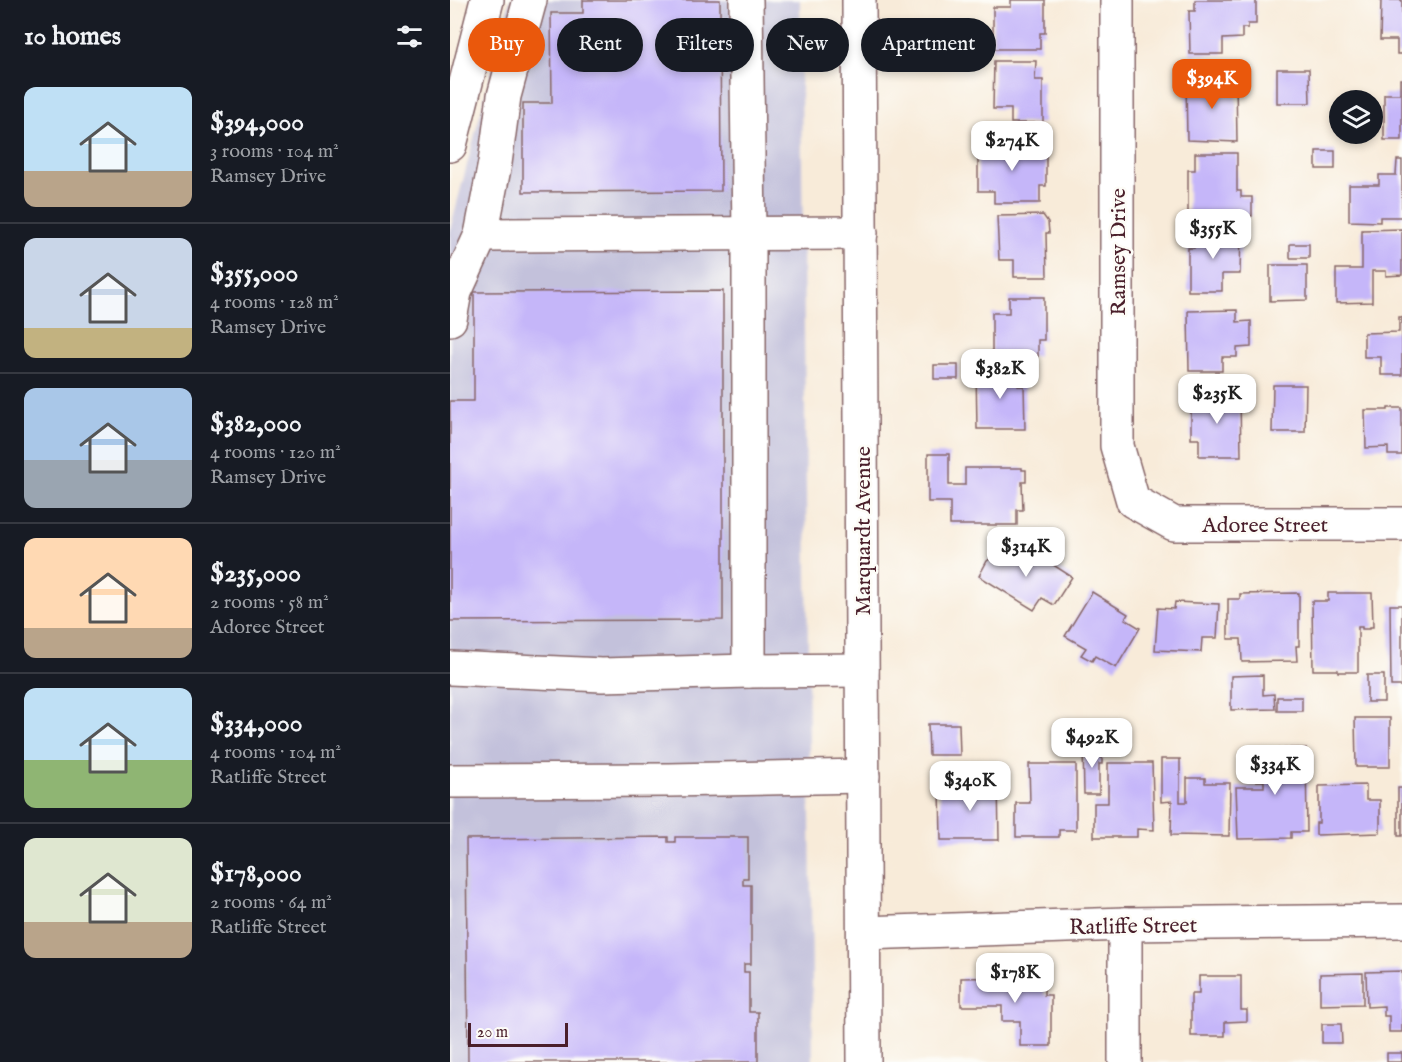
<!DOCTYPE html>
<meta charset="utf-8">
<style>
:root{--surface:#171b24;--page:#20242c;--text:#f1f3f6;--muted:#9ea1a6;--line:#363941;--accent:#ea580c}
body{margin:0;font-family:"IM FELL English",serif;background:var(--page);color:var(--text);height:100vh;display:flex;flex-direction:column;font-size:22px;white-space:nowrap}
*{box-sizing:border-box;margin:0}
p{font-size:20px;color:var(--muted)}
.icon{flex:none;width:33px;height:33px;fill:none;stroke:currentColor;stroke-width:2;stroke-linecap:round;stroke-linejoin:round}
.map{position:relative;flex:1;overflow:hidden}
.panel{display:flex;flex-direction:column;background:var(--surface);width:450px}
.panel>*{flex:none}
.guide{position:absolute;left:18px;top:18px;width:570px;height:54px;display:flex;gap:12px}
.tools{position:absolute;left:879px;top:90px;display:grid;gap:12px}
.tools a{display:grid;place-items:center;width:54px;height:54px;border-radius:50%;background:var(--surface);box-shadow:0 3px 9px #0003;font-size:30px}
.scale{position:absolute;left:18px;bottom:15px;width:100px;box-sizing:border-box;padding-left:6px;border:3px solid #4a1f2b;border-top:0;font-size:16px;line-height:21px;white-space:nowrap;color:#4a1f2b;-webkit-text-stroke:4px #fdfcf7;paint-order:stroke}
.price{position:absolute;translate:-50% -51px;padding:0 14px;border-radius:12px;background:#fff;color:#222;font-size:20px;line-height:39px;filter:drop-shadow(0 2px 3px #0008)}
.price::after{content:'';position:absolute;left:50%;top:36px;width:18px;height:14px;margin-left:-9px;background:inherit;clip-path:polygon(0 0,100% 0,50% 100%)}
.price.active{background:var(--accent);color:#fff}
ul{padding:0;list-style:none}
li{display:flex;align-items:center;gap:18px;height:150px;padding:0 24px}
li+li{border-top:2px solid var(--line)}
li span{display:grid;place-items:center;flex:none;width:168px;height:120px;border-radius:12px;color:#555}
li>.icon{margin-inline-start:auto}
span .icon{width:72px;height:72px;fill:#fffc;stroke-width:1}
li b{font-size:26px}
h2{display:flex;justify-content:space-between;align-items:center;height:72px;padding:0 24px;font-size:26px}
.tag{padding:0 21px;border-radius:27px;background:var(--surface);box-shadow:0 3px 9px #0003;font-size:21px;line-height:54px}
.tag.active{background:var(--accent);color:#fff}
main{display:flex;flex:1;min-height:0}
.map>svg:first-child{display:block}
</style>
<main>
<section class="panel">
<h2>10 homes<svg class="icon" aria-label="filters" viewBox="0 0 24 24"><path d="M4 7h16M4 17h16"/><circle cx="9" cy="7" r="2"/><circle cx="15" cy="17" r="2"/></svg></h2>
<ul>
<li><span style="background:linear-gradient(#bfe0f5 70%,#b9a48a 0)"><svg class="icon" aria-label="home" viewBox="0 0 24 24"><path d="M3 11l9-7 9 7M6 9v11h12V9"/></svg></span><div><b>$394,000</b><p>3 rooms · 104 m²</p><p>Ramsey Drive</p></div></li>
<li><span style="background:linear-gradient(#c9d6e8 75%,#c2b280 0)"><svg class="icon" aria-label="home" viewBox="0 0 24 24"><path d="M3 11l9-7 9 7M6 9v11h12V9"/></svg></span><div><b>$355,000</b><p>4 rooms · 128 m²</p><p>Ramsey Drive</p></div></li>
<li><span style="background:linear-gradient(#a9c7e8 60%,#9aa5b1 0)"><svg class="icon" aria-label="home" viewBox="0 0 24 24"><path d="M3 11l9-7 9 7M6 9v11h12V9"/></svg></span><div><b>$382,000</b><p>4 rooms · 120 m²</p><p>Ramsey Drive</p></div></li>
<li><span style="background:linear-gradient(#ffd9b3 75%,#b9a48a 0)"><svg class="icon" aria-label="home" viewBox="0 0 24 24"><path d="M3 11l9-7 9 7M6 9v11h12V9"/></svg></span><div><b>$235,000</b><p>2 rooms · 58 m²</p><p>Adoree Street</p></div></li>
<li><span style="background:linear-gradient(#bfe0f5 60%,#8fb573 0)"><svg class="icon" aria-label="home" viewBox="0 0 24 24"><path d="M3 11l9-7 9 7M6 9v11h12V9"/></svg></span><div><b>$334,000</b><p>4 rooms · 104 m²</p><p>Ratliffe Street</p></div></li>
<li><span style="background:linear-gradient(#dfe7d0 70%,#b9a48a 0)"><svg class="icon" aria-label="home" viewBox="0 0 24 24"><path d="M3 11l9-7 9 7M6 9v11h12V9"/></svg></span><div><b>$178,000</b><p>2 rooms · 64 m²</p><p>Ratliffe Street</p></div></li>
</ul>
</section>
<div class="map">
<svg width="952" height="1062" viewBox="0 0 952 1062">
<rect width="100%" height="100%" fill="#fdfcf7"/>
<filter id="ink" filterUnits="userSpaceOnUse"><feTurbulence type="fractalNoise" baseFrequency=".0167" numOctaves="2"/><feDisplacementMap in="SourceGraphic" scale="12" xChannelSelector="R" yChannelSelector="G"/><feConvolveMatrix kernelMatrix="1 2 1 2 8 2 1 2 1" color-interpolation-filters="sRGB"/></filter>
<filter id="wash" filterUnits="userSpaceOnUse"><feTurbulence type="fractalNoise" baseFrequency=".008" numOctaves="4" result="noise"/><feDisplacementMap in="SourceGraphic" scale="24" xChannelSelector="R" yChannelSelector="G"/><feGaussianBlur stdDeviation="1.35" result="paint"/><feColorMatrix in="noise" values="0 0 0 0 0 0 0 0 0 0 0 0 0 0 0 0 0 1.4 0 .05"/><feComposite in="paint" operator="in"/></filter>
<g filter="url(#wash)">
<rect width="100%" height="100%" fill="#f8ebd9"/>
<!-- industrial -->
<path fill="#c3c1db" d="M60 0H350L363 1062H0V230Z"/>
<g id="blocks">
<!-- building -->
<g fill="#c5b6f9">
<path d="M133 0H270L271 191 73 192V103H102L101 13H133Z"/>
<path d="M561 0H595V33H590V49H543V7H561Z"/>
<path d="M745 0H806V24H798V28H792V38L773 39V54H740L739 11H745Z"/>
<path d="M931 0H952V54H947V40H930Z"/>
<path d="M544 61H586L585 80H593V123H561V109H543Z"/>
<path d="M827 69H859L860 103H827Z"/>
<path d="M736 79H786L787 142 737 140Z"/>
<path d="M950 79H952V140H934V94H950Z"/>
<path d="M528 144H596V186H590V203H544V191H528Z"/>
<rect x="866" y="151" width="19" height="18"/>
<path d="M745 153H787V191H791V197H802V216H781V214L738 215V170H745Z"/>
<path d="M947 160H952V217H930V222L899 221V185H929V175H946Z"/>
<path d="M593 215 598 222 599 233H596L597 277H564V260H549L547 216Z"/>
<path d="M952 229V275L936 276V271H922V302L886 303V269H912V230Z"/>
<path d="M744 233H791L790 274H772V291H738V248H744Z"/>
<rect x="840" y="244" width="19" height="14"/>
<path d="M820 265H857V300L820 301Z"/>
<path d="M273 291V620L0 621V401H24V292Z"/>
<path d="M559 297H594V340H588V356H542V313H559Z"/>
<path d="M787 310V322L801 321V347L787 348V357H772V371H739L738 311Z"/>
<path d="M949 317H952V375H931V357H914V333L949 332Z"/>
<rect x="484" y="365" width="24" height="14"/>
<path d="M526 369H568V386H574L575 429H527Z"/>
<path d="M823 385H856L855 432H822Z"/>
<path d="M741 395H790L791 456H749V439H741Z"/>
<path d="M938 408H952V455H938V447L916 448 915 410H938Z"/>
<path d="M478 454H499V485H515V468H572V470H576V482H572L573 510H567V525H500V502H478Z"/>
<path d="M566 550 581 559 585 553 622 577 604 605 592 598 584 610 529 576 537 561 549 553 562 556Z"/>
<path d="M642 592 678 614 675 619 690 628 666 668 645 656 642 661 631 655 636 648 615 636Z"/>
<path d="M849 593V646H846L847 661 792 662 791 639H778V599H790V594Z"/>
<path d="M878 593H922L923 627H920V629H912V627H908V672H888V670H863L862 601H878Z"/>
<path d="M725 602 769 604 767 638H752L751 652 705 650 708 608 724 609Z"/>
<path d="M940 605H952V686H941Z"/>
<path d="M813 675V695L824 694 825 709 781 710V676Z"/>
<rect x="917" y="675" width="17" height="27"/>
<rect x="827" y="697" width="25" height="14"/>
<path d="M905 718H940V767H906Z"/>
<path d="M478 724H509L510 755H479Z"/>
<path d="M633 746H652V764H649V794H634Z"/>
<path d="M856 748 857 832H841V838L788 839 786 787H814V781H806V749Z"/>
<path d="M711 759H730V802H737V778H755V783H780L779 836 721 835 722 801 711 802Z"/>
<path d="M658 763H702L704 830 687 829V837H644V803H658Z"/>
<path d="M579 764H626V830H609V837H566V803H580Z"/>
<path d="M513 782H548L549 840H491L490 788H513Z"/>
<path d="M916 785V800H930V833L866 835V823H869V786Z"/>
<rect x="948" y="788" width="4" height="48"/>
<path d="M218 837V842H225V837H298V878H293V885H301V964H294V972H299V1012H308V1062H18L16 839Z"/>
<path d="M952 971V1032H939V1016H934V1006L917 1007 916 972Z"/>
<path d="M583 973V977H594V995H601V1046H570V1021H552V1006H511V978L577 977V974Z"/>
<path d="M913 973V1004L870 1005V974Z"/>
<path d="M749 976H791V1010H797V1021L775 1022V1036H741V994H749Z"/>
<path d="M872 1024H891L892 1043H872Z"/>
<rect x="937" y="1053" width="15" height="9"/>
</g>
</g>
</g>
<g filter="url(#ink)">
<use href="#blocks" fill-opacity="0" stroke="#876668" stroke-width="1.5"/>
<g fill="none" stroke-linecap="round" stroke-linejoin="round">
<defs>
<g id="minor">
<path d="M80 0 54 96 45 163 31 235 411 233"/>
<path d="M296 0 299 233V671L412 670"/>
<path d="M409 0 414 1062"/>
<path d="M667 0V446L683 501 724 524H952"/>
<path d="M0 145 37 0"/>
<path d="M0 319 5 292 31 235"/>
<path d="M0 668 152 675 299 671"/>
<path d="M0 781 219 780 413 776"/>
<path d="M675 924V1062"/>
<path d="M414 933 675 924 952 921"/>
</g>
</defs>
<!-- minor casing -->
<use href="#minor" stroke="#876668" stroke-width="36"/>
<!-- minor -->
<use href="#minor" stroke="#fff" stroke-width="33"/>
</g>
</g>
<g text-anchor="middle" stroke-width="5" stroke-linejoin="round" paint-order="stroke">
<!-- street labels -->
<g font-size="22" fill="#4a1f2b" stroke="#fdfcf7">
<text transform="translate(667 252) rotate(-90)" y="8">Ramsey Drive</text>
<text x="815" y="532">Adoree Street</text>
<text transform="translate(412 531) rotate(-90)" y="8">Marquardt Avenue</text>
<text transform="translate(683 925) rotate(-1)" y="8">Ratliffe Street</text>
</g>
</g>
</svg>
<div class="tools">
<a><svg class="icon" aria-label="layers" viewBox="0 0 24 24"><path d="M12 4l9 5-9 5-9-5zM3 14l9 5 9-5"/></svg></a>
</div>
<div class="scale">20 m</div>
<b class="price active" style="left:762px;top:110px">$394K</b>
<b class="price" style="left:562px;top:172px">$274K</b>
<b class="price" style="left:763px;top:260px">$355K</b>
<b class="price" style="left:550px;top:400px">$382K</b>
<b class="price" style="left:767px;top:425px">$235K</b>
<b class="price" style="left:576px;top:578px">$314K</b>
<b class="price" style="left:642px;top:769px">$492K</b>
<b class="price" style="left:825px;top:796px">$334K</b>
<b class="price" style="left:520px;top:812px">$340K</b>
<b class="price" style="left:565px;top:1004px">$178K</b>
<div class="guide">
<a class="tag active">Buy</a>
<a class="tag">Rent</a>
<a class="tag">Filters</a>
<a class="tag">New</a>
<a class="tag">Apartment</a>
</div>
</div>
</main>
